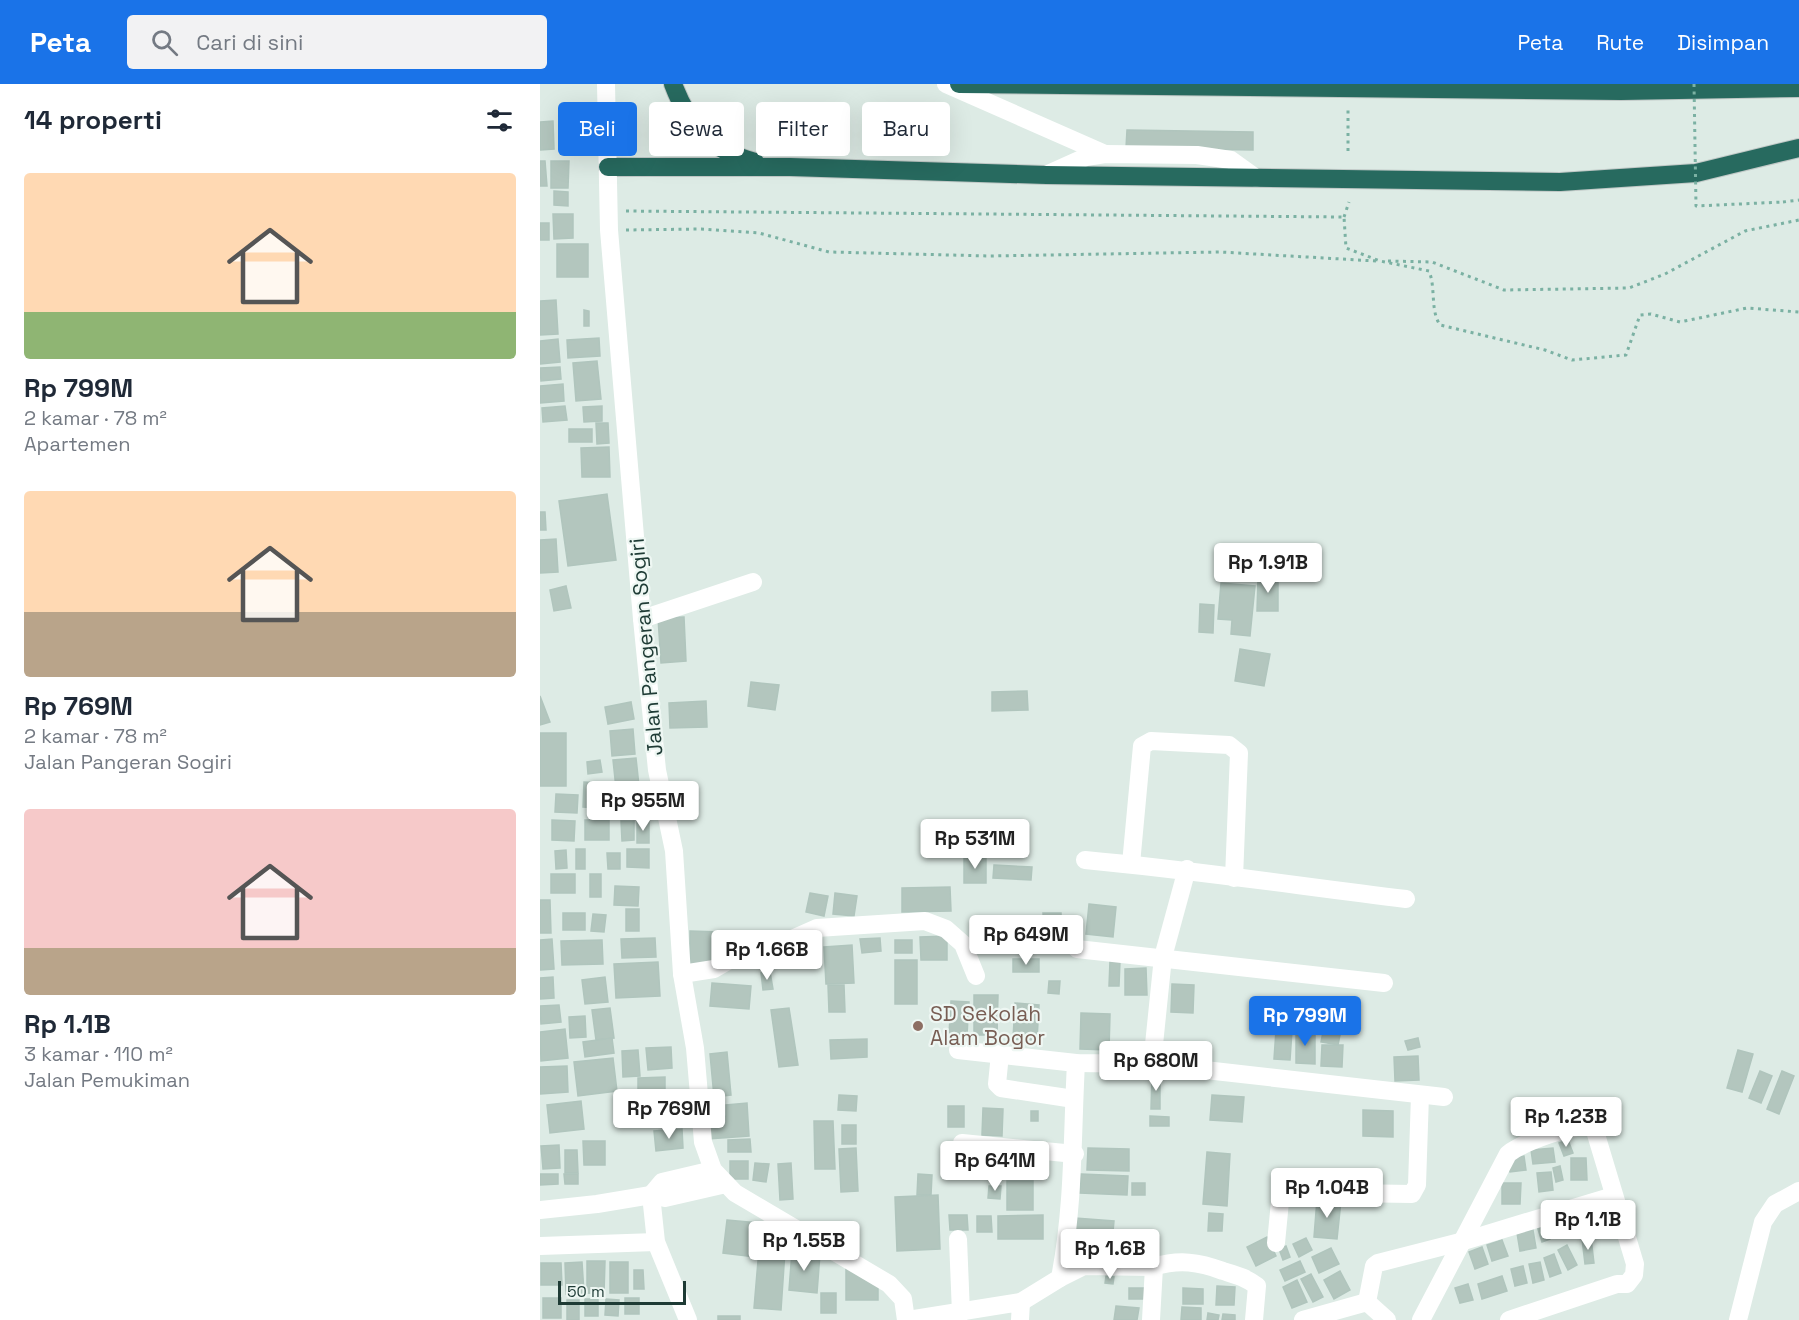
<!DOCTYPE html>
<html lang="id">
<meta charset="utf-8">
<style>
:root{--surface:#fff;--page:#f2f2f3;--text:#1f2937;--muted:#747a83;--accent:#1a73e8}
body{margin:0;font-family:"Space Grotesk",sans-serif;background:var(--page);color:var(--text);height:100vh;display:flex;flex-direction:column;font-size:22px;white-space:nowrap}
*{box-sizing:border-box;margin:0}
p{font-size:20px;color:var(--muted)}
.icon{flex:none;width:33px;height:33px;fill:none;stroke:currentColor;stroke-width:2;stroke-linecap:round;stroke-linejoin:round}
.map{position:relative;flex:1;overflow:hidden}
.sheet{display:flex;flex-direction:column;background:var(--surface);width:540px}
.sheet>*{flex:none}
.hud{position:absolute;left:18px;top:18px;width:570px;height:54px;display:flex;gap:12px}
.scale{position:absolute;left:18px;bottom:15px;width:128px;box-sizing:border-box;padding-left:6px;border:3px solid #1e3b35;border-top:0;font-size:16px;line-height:21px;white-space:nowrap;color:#1e3b35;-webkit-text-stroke:4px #eef7f3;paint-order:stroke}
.price{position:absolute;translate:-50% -51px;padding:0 14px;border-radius:6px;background:#fff;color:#222;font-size:20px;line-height:39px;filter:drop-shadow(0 2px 3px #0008)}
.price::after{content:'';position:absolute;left:50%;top:36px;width:18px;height:14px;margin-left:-9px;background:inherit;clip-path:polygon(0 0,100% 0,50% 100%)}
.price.on{background:var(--accent);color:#fff}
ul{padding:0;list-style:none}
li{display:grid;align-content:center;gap:12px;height:318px;padding:0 24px}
li span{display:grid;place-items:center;height:186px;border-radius:6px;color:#555}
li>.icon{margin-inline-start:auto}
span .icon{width:108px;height:108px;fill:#fffc;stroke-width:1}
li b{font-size:26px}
h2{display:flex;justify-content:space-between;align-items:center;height:72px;padding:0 24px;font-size:26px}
.chip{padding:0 21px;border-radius:6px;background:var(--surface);box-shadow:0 6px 24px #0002;font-size:21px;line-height:54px}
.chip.on{background:var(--accent);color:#fff}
header{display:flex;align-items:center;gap:36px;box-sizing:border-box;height:84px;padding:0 30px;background:var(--accent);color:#fff}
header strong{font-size:28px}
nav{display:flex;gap:33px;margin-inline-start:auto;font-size:21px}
.search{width:420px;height:54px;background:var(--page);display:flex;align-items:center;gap:15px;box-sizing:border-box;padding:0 21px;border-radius:6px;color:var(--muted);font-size:22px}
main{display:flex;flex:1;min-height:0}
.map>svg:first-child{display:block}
</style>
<header>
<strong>Peta</strong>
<div class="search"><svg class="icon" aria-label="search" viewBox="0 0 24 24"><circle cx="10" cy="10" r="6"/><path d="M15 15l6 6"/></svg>Cari di sini</div>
<nav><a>Peta</a><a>Rute</a><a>Disimpan</a></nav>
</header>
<main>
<section class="sheet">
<h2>14 properti<svg class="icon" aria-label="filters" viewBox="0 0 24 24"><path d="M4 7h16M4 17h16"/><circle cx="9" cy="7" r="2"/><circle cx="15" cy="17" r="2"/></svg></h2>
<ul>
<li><span style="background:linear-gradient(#ffd9b3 75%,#8fb573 0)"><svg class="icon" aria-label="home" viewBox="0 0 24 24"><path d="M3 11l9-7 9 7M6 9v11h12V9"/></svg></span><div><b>Rp 799M</b><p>2 kamar · 78 m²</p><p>Apartemen</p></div></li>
<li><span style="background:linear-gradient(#ffd9b3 65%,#b9a48a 0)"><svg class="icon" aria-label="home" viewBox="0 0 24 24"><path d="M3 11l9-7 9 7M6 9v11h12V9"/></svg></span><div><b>Rp 769M</b><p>2 kamar · 78 m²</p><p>Jalan Pangeran Sogiri</p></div></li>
<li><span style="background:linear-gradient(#f6c9c9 75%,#b9a48a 0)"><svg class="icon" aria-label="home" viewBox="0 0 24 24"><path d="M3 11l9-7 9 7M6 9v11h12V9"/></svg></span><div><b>Rp 1.1B</b><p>3 kamar · 110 m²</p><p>Jalan Pemukiman</p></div></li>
</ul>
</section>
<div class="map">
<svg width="1259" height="1236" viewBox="0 0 1259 1236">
<rect width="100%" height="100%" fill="#ddebe5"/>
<!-- building -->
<g fill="#b3c6be" stroke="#b0c5bd" stroke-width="1.5">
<path d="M13 37 14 65 0 66V38Z"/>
<path d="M587 46 713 48V66L586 64Z"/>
<path d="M0 77H5L7 102H0Z"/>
<path d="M11 77H29L28 104H11Z"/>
<path d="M14 107 28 108V122L14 121Z"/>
<path d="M13 130H33V154L14 155Z"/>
<rect x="0" y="139" width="9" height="17"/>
<rect x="17" y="160" width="31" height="33"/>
<path d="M16 216 18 250 0 251V217Z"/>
<path d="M44 226 49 227V242H44Z"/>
<path d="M59 254 60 272 28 274 27 256Z"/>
<path d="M18 255 20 278 0 280V257Z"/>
<path d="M57 277 61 315 36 317 33 279Z"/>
<path d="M20 283 21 295 1 297 0 284Z"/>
<path d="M23 300 24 317 0 319V302Z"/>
<path d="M25 322 27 336 3 338 2 324Z"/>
<path d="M62 322V337L44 338 43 323Z"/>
<path d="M56 339H68L69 359 57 360Z"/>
<rect x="29" y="345" width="23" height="13"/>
<path d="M69 363 70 393H42L41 364Z"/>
<path d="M67 410 76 476 28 482 19 417Z"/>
<path d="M0 428H5L6 446H0Z"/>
<path d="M16 455 18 488 0 489V456Z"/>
<path d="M718 493 738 494V527H717Z"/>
<path d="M681 499 715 502 710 552 691 550 692 536 678 535Z"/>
<path d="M26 502 31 524 14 527 10 506Z"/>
<path d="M660 520 674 521 673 549 659 548Z"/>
<path d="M144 533 146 577 121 579 118 534Z"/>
<path d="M700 565 730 570 724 602 695 597Z"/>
<path d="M211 598 239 601 235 626 208 622Z"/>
<path d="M487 607 488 626 452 627V608Z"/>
<path d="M0 612 10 638 0 641Z"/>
<path d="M166 617 167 643 130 644 129 619Z"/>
<path d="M91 618 94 635 68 640 65 623Z"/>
<path d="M93 645 95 670 72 672 70 647Z"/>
<rect x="0" y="649" width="26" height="53"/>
<path d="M96 674 100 711 77 714 73 676Z"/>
<path d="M60 676 62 688 48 690 47 678Z"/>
<path d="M44 698 59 699 58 724 43 723Z"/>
<path d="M16 710 38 711 37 729 15 728Z"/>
<path d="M95 720H105L106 733H96Z"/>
<rect x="67" y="722" width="11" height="11"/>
<path d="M12 736 35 737 34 757 12 756Z"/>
<rect x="45" y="736" width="24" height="20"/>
<rect x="97" y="736" width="12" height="23"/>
<path d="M81 737H94V756L82 757Z"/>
<rect x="36" y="765" width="9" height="20"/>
<path d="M87 765H109V784L87 783Z"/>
<path d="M26 766 27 784 16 785 15 767Z"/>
<path d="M67 769H80V785H68Z"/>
<rect x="424" y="774" width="22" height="25"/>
<path d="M454 781 492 783 491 796 453 794Z"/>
<rect x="11" y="790" width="24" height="19"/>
<rect x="50" y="790" width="11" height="23"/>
<path d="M75 802 99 803 98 822 74 821Z"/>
<path d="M410 803 411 827 362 828V804Z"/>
<path d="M270 809 288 812 284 832 266 828Z"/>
<path d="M295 809 317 812 314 832 293 830Z"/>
<path d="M0 816H10L11 849H0Z"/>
<path d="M549 820 576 823 573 853 546 850Z"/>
<rect x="86" y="825" width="13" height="22"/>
<rect x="23" y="829" width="22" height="17"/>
<path d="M503 829H521L522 856 504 857Z"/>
<path d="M53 830 66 831 64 848 51 847Z"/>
<path d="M150 847 180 848 179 883 150 882Z"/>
<path d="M407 852V876H381L380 853Z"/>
<path d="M115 854 116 873 82 874 81 855Z"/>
<path d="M340 854 341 867 322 869 320 855Z"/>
<path d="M12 855 14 885 0 886V856Z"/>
<path d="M62 856 63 880 22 881 21 857Z"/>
<rect x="355" y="856" width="17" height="13"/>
<path d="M312 861 314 899 286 900 284 863Z"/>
<rect x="473" y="875" width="26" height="13"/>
<rect x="355" y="876" width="22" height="44"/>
<path d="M570 877H580L579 902H569Z"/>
<path d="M118 878 120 912 76 914 74 880Z"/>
<path d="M606 884 607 911H585V885Z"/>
<path d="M230 888 233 905 223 906 221 889Z"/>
<path d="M13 893 14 914 0 915V894Z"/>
<path d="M65 893 68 918 45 920 42 896Z"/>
<path d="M509 897H520L519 910 508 909Z"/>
<path d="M172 899 211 902 209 925 170 922Z"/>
<path d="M632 900 654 901 653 929 631 928Z"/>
<path d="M288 901H304L305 928H289Z"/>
<path d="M434 911H458L457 951H434Z"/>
<path d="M411 917 429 918 427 951 409 950Z"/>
<path d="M475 919 499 921 497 956 473 955Z"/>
<path d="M19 921 21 938 1 940 0 922Z"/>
<path d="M70 924 74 954 56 956 52 926Z"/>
<path d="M249 924 258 981 239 983 231 926Z"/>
<path d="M541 929 570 930 569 966 540 965Z"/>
<path d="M45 932 46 953 30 954 29 933Z"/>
<path d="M784 943 801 946 798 961 781 958Z"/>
<path d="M25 945 28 974 1 977 0 948Z"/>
<path d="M736 946 752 947 750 976 734 975Z"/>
<path d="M756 946 775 947V980L756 979Z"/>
<path d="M72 954 74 969 45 973 43 958Z"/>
<path d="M878 954 880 963 868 966 865 957Z"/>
<path d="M327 955V973L291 975 290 956Z"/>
<path d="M782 961H803L802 983 781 982Z"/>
<path d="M131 963 132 984 108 986 106 964Z"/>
<path d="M98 966 100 992 83 993 82 967Z"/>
<path d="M1198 966 1213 970 1202 1008 1187 1004Z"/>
<path d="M187 968 191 1011 174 1013 170 970Z"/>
<path d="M878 972 879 996 855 997 854 973Z"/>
<path d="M73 974 77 1007 38 1012 34 978Z"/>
<path d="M27 982 28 1008 0 1010V983Z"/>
<path d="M1220 987 1232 992 1221 1019 1209 1014Z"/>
<path d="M1242 987 1254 992 1239 1030 1227 1025Z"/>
<path d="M612 990H620V1025H611Z"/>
<path d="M125 993V1010L98 1011V994Z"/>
<path d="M299 1011 317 1012 316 1027 298 1026Z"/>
<path d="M672 1011 704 1013 702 1038 670 1036Z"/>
<path d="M102 1015H131V1036L103 1037Z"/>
<rect x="85" y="1016" width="13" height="24"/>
<path d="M41 1017 44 1045 10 1049 7 1021Z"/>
<path d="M207 1019 209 1052 168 1055 166 1033 186 1032V1021Z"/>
<rect x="408" y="1022" width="16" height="21"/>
<path d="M443 1024 463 1025 462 1052 442 1051Z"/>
<path d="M823 1026 853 1027V1053L823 1052Z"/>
<rect x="491" y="1027" width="7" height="10"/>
<path d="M610 1032 629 1033V1042H610Z"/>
<path d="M274 1037H293L295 1085H275Z"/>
<rect x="302" y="1041" width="14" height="19"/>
<path d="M142 1045 143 1064 116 1067 114 1047Z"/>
<path d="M210 1055 211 1068H188V1056Z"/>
<path d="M1028 1056 1033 1069 1024 1072 1019 1059Z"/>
<path d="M43 1057H65V1081H44Z"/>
<path d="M19 1061 20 1084 3 1085 1 1062Z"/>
<path d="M316 1064 318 1107 301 1108 299 1065Z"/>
<path d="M548 1064 589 1065V1087L547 1086Z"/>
<path d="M1013 1064 1015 1078 993 1080 991 1066Z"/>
<path d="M25 1066H37L38 1089H25Z"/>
<path d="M433 1068 434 1084 409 1086V1069Z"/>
<path d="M457 1068H507V1090L457 1089Z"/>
<path d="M667 1068 690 1070 687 1122 663 1120Z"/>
<path d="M984 1072 986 1086 970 1088 968 1074Z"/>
<path d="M1031 1074H1046L1047 1096H1031Z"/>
<rect x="190" y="1077" width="18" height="18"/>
<path d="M215 1079 229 1080 226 1098 213 1096Z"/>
<path d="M251 1079 253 1115 240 1116 238 1080Z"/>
<path d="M1020 1082 1023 1096 1016 1098 1013 1084Z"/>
<path d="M1011 1088 1013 1106 999 1108 997 1089Z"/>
<path d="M0 1090H18V1100L0 1101Z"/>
<path d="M24 1090H38V1100H25Z"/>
<path d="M378 1090 392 1091 391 1111H377Z"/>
<path d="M541 1090 588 1092 587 1111 540 1109Z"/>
<rect x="467" y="1097" width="26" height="29"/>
<rect x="592" y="1099" width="13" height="12"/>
<path d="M962 1099H981L980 1120H962Z"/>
<path d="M449 1102H461L460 1115 448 1114Z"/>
<path d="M398 1111 400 1165 357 1167 355 1113Z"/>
<path d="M777 1115 801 1117 797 1155 774 1153Z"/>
<path d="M1042 1127 1049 1142 1043 1144 1036 1129Z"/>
<path d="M669 1129 683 1130 682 1147H668Z"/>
<path d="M409 1131H427L428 1146H410Z"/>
<path d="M503 1131V1155H458V1132Z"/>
<path d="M1032 1131 1038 1145 1029 1148 1024 1134Z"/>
<path d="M437 1132H451L452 1148H437Z"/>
<path d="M535 1134 574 1137 572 1158 533 1155Z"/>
<path d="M187 1136 219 1139 215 1173 183 1169Z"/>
<path d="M1018 1136 1023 1150 1015 1153 1009 1139Z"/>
<path d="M1004 1140 1010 1155 1002 1158 997 1142Z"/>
<path d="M993 1146 996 1164 980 1167 977 1149Z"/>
<path d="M727 1153 736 1172 716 1182 707 1163Z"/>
<path d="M766 1154 772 1166 759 1173 753 1160Z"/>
<path d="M1051 1154 1054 1179 1045 1180 1042 1155Z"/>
<path d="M962 1156 968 1172 952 1177 947 1161Z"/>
<path d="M1027 1161 1037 1181 1028 1186 1018 1166Z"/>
<path d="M746 1162 750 1173 743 1176 739 1165Z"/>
<path d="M942 1163 948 1180 935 1185 929 1168Z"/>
<path d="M791 1164 799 1180 779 1189 772 1173Z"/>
<path d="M219 1165 245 1167 241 1226 214 1224Z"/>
<path d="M252 1167 280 1170 277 1209 249 1206Z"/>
<path d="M1014 1170 1021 1189 1010 1193 1004 1174Z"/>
<path d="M47 1177H65L64 1210 47 1209Z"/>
<path d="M760 1177 765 1188 745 1197 740 1186Z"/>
<path d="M42 1178 44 1209 26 1210 25 1179Z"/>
<rect x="70" y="1178" width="18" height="31"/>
<path d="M1000 1178 1004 1196 993 1199 989 1180Z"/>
<path d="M1 1179H21L22 1201H1Z"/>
<path d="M306 1181 338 1202V1216H306Z"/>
<path d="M983 1182 987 1199 975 1202 971 1185Z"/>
<path d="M94 1186H103L104 1205H94Z"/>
<path d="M800 1187 810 1206 794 1215 784 1196Z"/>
<path d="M771 1190 783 1213 773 1218 761 1195Z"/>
<path d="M566 1192 574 1193 573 1200 565 1199Z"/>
<path d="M962 1192 967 1207 942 1215 938 1200Z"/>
<path d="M757 1196 767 1218 752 1224 743 1203Z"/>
<path d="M928 1200 933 1216 920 1219 915 1204Z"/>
<path d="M677 1202 695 1203 694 1221H676Z"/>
<rect x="589" y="1204" width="19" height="11"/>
<path d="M643 1204 663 1205V1220H643Z"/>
<rect x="281" y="1209" width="15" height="20"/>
<rect x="3" y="1214" width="18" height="20"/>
<rect x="85" y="1214" width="14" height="16"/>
<rect x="45" y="1215" width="13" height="17"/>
<path d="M66 1215 79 1216 78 1232 65 1231Z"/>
<rect x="27" y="1216" width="12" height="20"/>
<path d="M576 1222 599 1224 597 1236H574Z"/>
<path d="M642 1223 661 1224V1236H641Z"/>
<path d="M668 1229 679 1231 678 1236H667Z"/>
<path d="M683 1230 695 1231V1236H682Z"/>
<rect x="178" y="1232" width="22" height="4"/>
</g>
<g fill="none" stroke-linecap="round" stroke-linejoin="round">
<defs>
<g id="highway">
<path d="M133 0C149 42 170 66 215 78"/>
<path d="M419 0 1081 7 1259 4"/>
<path d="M68 83H250L506 91 1020 98 1156 89 1259 64"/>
</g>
</defs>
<!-- highway casing -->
<use href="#highway" stroke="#c0c8c6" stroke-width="20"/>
<!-- path -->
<g stroke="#7bb1a3" stroke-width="3" stroke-dasharray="3 4.5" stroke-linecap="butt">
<path d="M808 67V26"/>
<path d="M1243 118 1259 116"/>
<path d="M86 127 804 133 806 164 840 177 889 187C896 204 890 226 900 241L1005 266 1032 276 1086 271 1100 231 1111 230 1140 238 1207 224 1259 228"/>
<path d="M804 133 809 118"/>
<path d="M86 146 161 145 219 149 289 168 450 172 680 168 836 177"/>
<path d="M848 177 892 178 964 206 1089 204 1125 190 1205 147 1259 136"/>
</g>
<!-- minor -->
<g stroke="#fff" stroke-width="18">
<path d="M66 0 69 146 102 535 117 686 134 767 142 890 155 964 163 1058 173 1086 195 1109 349 1200 363 1215 366 1236"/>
<path d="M406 0 565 70"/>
<path d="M506 91 546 73 565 70 657 71 691 76 716 94"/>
<path d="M102 535 213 498"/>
<path d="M545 776C653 786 759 802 866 815"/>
<path d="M591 780 602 662 611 657 689 661 699 669 694 794"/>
<path d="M537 865 844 899"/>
<path d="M142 890 174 885 224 856H250L277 844 385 837 406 845 423 860 436 892"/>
<path d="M418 966 536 979 612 980 904 1013"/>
<path d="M460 970 457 1000 461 1004 534 1015"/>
<path d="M612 980 623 873 647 785"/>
<path d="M422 1059 535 1070"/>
<path d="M741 1108 872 1110 877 1101 880 1011"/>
<path d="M111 1111 116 1158 148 1236"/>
<path d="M111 1111 122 1098 173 1086"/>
<path d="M0 1126 57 1120 111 1111 125 1114 186 1100"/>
<path d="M418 1155 421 1229"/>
<path d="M736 1159 742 1097"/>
<path d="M0 1162 116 1158"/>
<path d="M520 1194 544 1182 614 1183"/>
<path d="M481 1218 520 1194C534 1121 532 1052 536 979"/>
<path d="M827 1218 834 1182 838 1179 924 1157 1073 1112"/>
<path d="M368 1236 481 1218 480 1236"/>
<path d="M611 1236 614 1183C639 1175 659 1178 683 1187 696 1191 705 1193 717 1202L714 1236"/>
<path d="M763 1236 827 1218 847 1236"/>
<path d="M881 1236 968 1070C982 1059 1034 1039 1051 1043L1055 1047 1095 1180 1094 1191 1087 1200H1077L969 1236"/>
<path d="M1198 1236 1223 1138 1235 1120 1259 1107"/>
</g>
<!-- highway -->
<use href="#highway" stroke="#276a5f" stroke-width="18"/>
<!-- path-bridge -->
<path stroke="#7bb1a3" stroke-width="3" stroke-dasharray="3 4.5" stroke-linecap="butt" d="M1154 0 1156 122 1243 118"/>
</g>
<!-- markers -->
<circle fill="#8d6e63" stroke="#eef7f3" stroke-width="2" cx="378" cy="942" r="6"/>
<g text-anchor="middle" stroke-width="4.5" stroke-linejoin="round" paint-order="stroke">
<!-- street labels -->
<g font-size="21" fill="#1e3b35" stroke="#eef7f3">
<text transform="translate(106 563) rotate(-95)" y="7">Jalan Pangeran Sogiri</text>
</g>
<!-- education labels -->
<g font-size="21" fill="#785e54" stroke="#eef7f3" text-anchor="start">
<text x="390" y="937">SD Sekolah<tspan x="390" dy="24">Alam Bogor</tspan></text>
</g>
</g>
</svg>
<div class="scale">50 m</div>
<b class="price" style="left:728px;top:510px">Rp 1.91B</b>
<b class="price" style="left:103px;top:748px">Rp 955M</b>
<b class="price" style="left:435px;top:786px">Rp 531M</b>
<b class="price" style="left:486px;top:882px">Rp 649M</b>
<b class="price" style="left:227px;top:897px">Rp 1.66B</b>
<b class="price on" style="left:765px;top:963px">Rp 799M</b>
<b class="price" style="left:616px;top:1008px">Rp 680M</b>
<b class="price" style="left:129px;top:1056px">Rp 769M</b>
<b class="price" style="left:1026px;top:1064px">Rp 1.23B</b>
<b class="price" style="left:455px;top:1108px">Rp 641M</b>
<b class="price" style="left:787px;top:1135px">Rp 1.04B</b>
<b class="price" style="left:1048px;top:1167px">Rp 1.1B</b>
<b class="price" style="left:264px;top:1188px">Rp 1.55B</b>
<b class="price" style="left:570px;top:1196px">Rp 1.6B</b>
<div class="hud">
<a class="chip on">Beli</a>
<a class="chip">Sewa</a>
<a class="chip">Filter</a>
<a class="chip">Baru</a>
</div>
</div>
</main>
